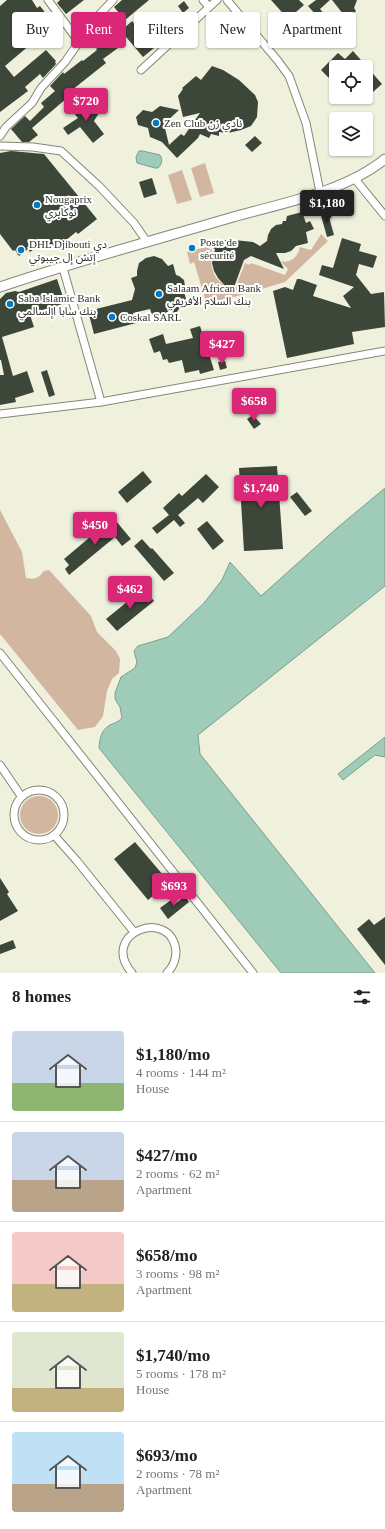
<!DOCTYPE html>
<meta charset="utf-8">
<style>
:root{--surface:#fff;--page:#f2f2f2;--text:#202124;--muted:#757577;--line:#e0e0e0;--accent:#db2777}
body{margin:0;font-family:"Times New Roman","Noto Sans Arabic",serif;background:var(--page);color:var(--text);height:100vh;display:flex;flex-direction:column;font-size:15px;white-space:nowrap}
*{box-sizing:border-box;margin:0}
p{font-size:13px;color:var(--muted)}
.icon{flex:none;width:22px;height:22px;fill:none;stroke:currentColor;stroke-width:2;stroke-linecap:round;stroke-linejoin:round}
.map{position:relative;height:973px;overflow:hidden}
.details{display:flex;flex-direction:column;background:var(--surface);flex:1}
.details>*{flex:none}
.banner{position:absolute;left:12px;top:12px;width:361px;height:36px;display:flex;gap:8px}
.buttons{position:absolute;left:329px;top:60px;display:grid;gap:8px}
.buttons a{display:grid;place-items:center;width:44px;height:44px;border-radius:4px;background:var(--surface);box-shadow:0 1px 3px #0004;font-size:20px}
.price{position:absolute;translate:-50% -34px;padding:0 9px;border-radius:4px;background:var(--accent);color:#fff;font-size:13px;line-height:26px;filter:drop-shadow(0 1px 2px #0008)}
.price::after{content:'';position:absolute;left:50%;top:24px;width:12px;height:9px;margin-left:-6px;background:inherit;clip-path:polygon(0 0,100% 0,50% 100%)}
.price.selected{background:#222;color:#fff}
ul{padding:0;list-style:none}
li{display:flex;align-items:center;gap:12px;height:100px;padding:0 12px}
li+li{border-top:1px solid var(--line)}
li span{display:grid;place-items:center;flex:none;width:112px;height:80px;border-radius:4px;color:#555}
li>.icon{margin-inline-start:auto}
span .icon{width:48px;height:48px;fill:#fffc;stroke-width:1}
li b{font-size:17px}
h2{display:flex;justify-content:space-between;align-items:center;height:48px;padding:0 12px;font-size:17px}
.pill{padding:0 14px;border-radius:4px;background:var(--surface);box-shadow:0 1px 3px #0004;font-size:14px;line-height:36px}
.pill.selected{background:var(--accent);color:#fff}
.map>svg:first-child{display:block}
</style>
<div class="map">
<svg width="385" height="973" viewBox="0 0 385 973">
<rect width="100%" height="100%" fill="#eff1dd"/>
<!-- green -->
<g fill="#d3b6a0">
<path d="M205 163 214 193 200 197 191 168Z"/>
<path d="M182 170 192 200 177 204 168 175Z"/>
<path d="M321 234 328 241 285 282 207 305 194 262 190 264 187 252 206 247 212 250C209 271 215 282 234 291L245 263 249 265 251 263 285 275 288 269 280 261C290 264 298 257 300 247L311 250Z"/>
<path d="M0 510 22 552 26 578C36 580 38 578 44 571L49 570 91 616 97 632 116 651 120 659 119 673 112 679 107 691 103 716 95 727 78 730 0 634Z"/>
<circle cx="39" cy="815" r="19"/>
</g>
<!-- water -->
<g fill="#9fccb8" stroke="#7e9e8d">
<path d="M139 151H143L160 155C163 160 162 164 158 168H155L137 163 136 157Z"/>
<path d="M385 488V586L198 735 200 754 375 973H281L99 748C100 738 101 730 110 725 115 723 118 722 122 718L120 707 115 699V693L121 677 135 668 137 662 134 651 138 646 168 637 204 603 222 580 230 562 261 596 337 528Z"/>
<path d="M385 737V757L375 755 343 780 338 774Z"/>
</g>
<!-- building -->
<g fill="#3c4639">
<path d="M7 0H32L37 8 40 6 63 35 51 44 26 12 14 22 31 44 5 66 14 77 46 50 56 61 55 62 56 64 43 78 40 74 25 87 28 91 0 112V6Z"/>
<path d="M60 0H84L66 14 57 3Z"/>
<path d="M122 0H149L125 20 114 7Z"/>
<path d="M271 0H299L304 5 288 19Z"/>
<path d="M316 0H330L320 9 337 30 318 46 302 27 316 15 308 6Z"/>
<path d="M332 0H357L354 8 356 11 347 19Z"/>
<path d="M184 1 189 8 183 13 178 6Z"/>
<path d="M132 21 154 48 143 57 121 31Z"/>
<path d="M109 38 118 48 103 59 106 63 72 90 74 92 32 128 38 135 29 142H22L11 129 25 116 30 121 44 107 41 103 55 91 50 86 63 72 64 74 82 60 83 61 97 50 96 49Z"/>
<path d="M353 51 382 84 366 98V67H336V85L321 70 338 53 345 59Z"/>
<path d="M212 66 223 70 239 80 255 95 258 102 257 117 251 126 241 130 228 133 219 132V136L211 134 209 138 200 134 198 138 177 158 162 142 150 137 148 128 138 125 136 117 143 110 152 112 160 106 179 110 164 124 169 145 181 134 184 136 200 113 183 117 178 96 183 89 182 88 196 76 201 80Z"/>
<path d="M83 102 90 111 95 104 102 108 94 121 104 134 93 143 80 127 68 135 63 128 78 118 72 111Z"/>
<path d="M255 136 262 143 252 152 245 145Z"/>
<path d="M11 151 44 154 97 219 78 234 76 232 60 245 50 246 46 250 37 247 30 252 28 249 19 256 15 250 13 251 0 234V153Z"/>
<path d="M152 178 157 194 144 198 139 182Z"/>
<path d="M327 210 334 235 327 237 320 212Z"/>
<path d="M302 212 306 223 310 221 314 229 306 232 308 243 296 246 291 251 285 253H276L284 269 251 256 244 260 233 290 226 287 218 278 214 271 212 263 215 249 206 245 223 240H234L253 242 260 246 267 241 268 235 271 229 276 225 282 224 283 221H286L287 216Z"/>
<path d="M342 238 361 244 359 251 377 256 373 268 359 264 356 275 371 294 384 292 385 327 352 332 354 344 287 358 273 291 285 287 293 290 297 279H300L317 285 313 296 351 308 343 296 354 287 319 275 322 265 333 268Z"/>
<path d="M154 256 162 259 168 266 173 264 176 275 179 276 184 280 185 286 184 292 188 306 179 309 176 313 170 317 163 319 156 318 152 315 150 309 133 313 136 323 94 334 88 311 132 300 135 289 131 278 137 276V271L139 263 146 258Z"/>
<path d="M57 279 65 303 30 315 34 327 2 337 13 376 27 371 34 392 15 398 16 402 0 405V375H4L1 360H0V299L6 293 15 291 19 292Z"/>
<path d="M200 326 214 370 200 374 199 370 185 373 182 360 169 363 167 359 163 360 160 351 154 353 149 339 163 334 166 344 193 338 190 329Z"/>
<path d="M225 361 227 368 220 370 218 362Z"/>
<path d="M47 370 55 395 49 397 41 372Z"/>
<path d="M253 415 261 424 254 429 247 419Z"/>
<path d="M277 466 283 549 244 551 239 468Z"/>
<path d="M143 471 152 482 127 503 118 492Z"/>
<path d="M206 474 219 487 203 503 198 498 178 515 185 523 180 527 174 520 157 534 152 528 169 515 163 508 179 493 182 496Z"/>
<path d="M297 492 312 511 305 516 290 497Z"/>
<path d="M116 521 131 539 122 546 115 537 69 575 65 569 69 565 64 559 96 532 98 535Z"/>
<path d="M207 521 224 541 213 550 197 529Z"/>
<path d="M142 539 151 549 152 548 174 573 164 581 134 546Z"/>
<path d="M144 588 154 601 117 631 106 619Z"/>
<path d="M135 842 169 882 148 900 114 859Z"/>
<path d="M0 878 9 892 7 894 18 911 0 921Z"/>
<path d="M185 896 189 902 168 919 160 908 171 900 175 904Z"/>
<path d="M385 917V965L357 929 369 919 374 925Z"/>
<path d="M13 940 16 948 0 954V945Z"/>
</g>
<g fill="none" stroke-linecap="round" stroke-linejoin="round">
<defs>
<g id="minor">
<path d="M48 0 79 42"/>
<path d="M203 0 209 7"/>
<path d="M227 0 278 61 289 76 306 123 320 192"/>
<path d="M141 70 217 0"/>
<path d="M0 136 6 127 32 103 41 88 65 62 79 42 91 28 99 15 113 0"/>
<path d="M0 146 33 147 61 151 99 186 134 223 147 242"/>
<path d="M355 179 385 216"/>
<path d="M63 268 101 402"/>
<path d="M0 414 101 402 385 351"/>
<path d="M0 653 253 973"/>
<path d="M0 765 21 796"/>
<circle cx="39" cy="815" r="25"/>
<path d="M54 835 77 861 134 932"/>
<path d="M132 973C98 933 171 906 176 951 176 960 173 967 167 973"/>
</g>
<path id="tertiary" d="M0 287C77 261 155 240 233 217 283 203 344 192 385 159"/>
</defs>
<!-- minor casing -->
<use href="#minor" stroke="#848675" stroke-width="9"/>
<!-- tertiary casing -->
<use href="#tertiary" stroke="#848675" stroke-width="11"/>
<!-- minor -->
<use href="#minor" stroke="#fff" stroke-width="7"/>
<!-- tertiary -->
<use href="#tertiary" stroke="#fff" stroke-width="9"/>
</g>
<!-- markers -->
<g fill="#007ac3" stroke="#fff" stroke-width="1.5">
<circle cx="156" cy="123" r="4"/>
<circle cx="37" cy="205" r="4"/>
<circle cx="192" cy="248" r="4"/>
<circle cx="21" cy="250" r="4"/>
<circle cx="159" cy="294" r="4"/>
<circle cx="10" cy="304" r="4"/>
<circle cx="112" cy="317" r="4"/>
</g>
<g text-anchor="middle" stroke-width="4" stroke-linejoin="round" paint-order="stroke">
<!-- poi labels -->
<g font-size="11" fill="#303129" stroke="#fff" text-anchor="start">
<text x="164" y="127">Zen Club نادي زن</text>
<text x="45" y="203">Nougaprix<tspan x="45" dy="13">نوكابري</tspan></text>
<text x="200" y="246">Poste de<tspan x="200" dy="13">sécurité</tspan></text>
<text x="29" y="248">DHL Djibouti دي<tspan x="29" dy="13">إتش إل جيبوتي</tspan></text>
<text x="167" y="292">Salaam African Bank<tspan x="167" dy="13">بنك السلام الأفريقي</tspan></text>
<text x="18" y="302">Saba Islamic Bank<tspan x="18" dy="13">بنك سابا اإلسالمي</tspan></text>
<text x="120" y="321">Coskal SARL</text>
</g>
</g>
</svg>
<div class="buttons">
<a><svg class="icon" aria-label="locate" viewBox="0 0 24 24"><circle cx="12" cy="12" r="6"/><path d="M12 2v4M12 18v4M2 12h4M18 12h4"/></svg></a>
<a><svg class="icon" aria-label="layers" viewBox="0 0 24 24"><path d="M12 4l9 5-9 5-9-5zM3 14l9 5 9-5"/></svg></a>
</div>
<b class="price" style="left:86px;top:122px">$720</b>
<b class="price selected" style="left:327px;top:224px">$1,180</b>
<b class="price" style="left:222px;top:365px">$427</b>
<b class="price" style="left:254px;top:422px">$658</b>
<b class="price" style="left:261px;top:509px">$1,740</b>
<b class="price" style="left:95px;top:546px">$450</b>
<b class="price" style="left:130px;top:610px">$462</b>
<b class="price" style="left:174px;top:907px">$693</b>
<div class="banner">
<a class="pill">Buy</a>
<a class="pill selected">Rent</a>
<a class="pill">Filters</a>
<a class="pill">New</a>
<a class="pill">Apartment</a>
</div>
</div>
<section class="details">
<h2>8 homes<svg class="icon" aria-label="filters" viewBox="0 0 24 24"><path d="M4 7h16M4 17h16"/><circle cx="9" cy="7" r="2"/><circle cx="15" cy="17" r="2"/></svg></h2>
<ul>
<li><span style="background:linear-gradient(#c9d6e8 65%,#8fb573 0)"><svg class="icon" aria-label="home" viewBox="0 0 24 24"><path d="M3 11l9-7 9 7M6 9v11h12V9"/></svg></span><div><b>$1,180/mo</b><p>4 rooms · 144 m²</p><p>House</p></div></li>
<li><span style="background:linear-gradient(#c9d6e8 60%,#b9a48a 0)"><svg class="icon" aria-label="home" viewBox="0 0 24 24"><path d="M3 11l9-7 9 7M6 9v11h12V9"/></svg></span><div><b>$427/mo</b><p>2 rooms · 62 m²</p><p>Apartment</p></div></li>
<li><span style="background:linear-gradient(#f6c9c9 65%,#c2b280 0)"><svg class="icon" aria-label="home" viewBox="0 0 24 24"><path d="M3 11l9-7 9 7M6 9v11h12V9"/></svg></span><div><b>$658/mo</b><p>3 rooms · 98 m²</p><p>Apartment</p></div></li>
<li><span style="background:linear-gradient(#dfe7d0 70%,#c2b280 0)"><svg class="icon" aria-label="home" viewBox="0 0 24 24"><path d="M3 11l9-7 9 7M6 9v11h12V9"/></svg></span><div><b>$1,740/mo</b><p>5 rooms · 178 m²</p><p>House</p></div></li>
<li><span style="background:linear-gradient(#bfe0f5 65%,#b9a48a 0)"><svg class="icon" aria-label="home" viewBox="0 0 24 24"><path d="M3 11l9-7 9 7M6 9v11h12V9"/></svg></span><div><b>$693/mo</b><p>2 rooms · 78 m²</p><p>Apartment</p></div></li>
</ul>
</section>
